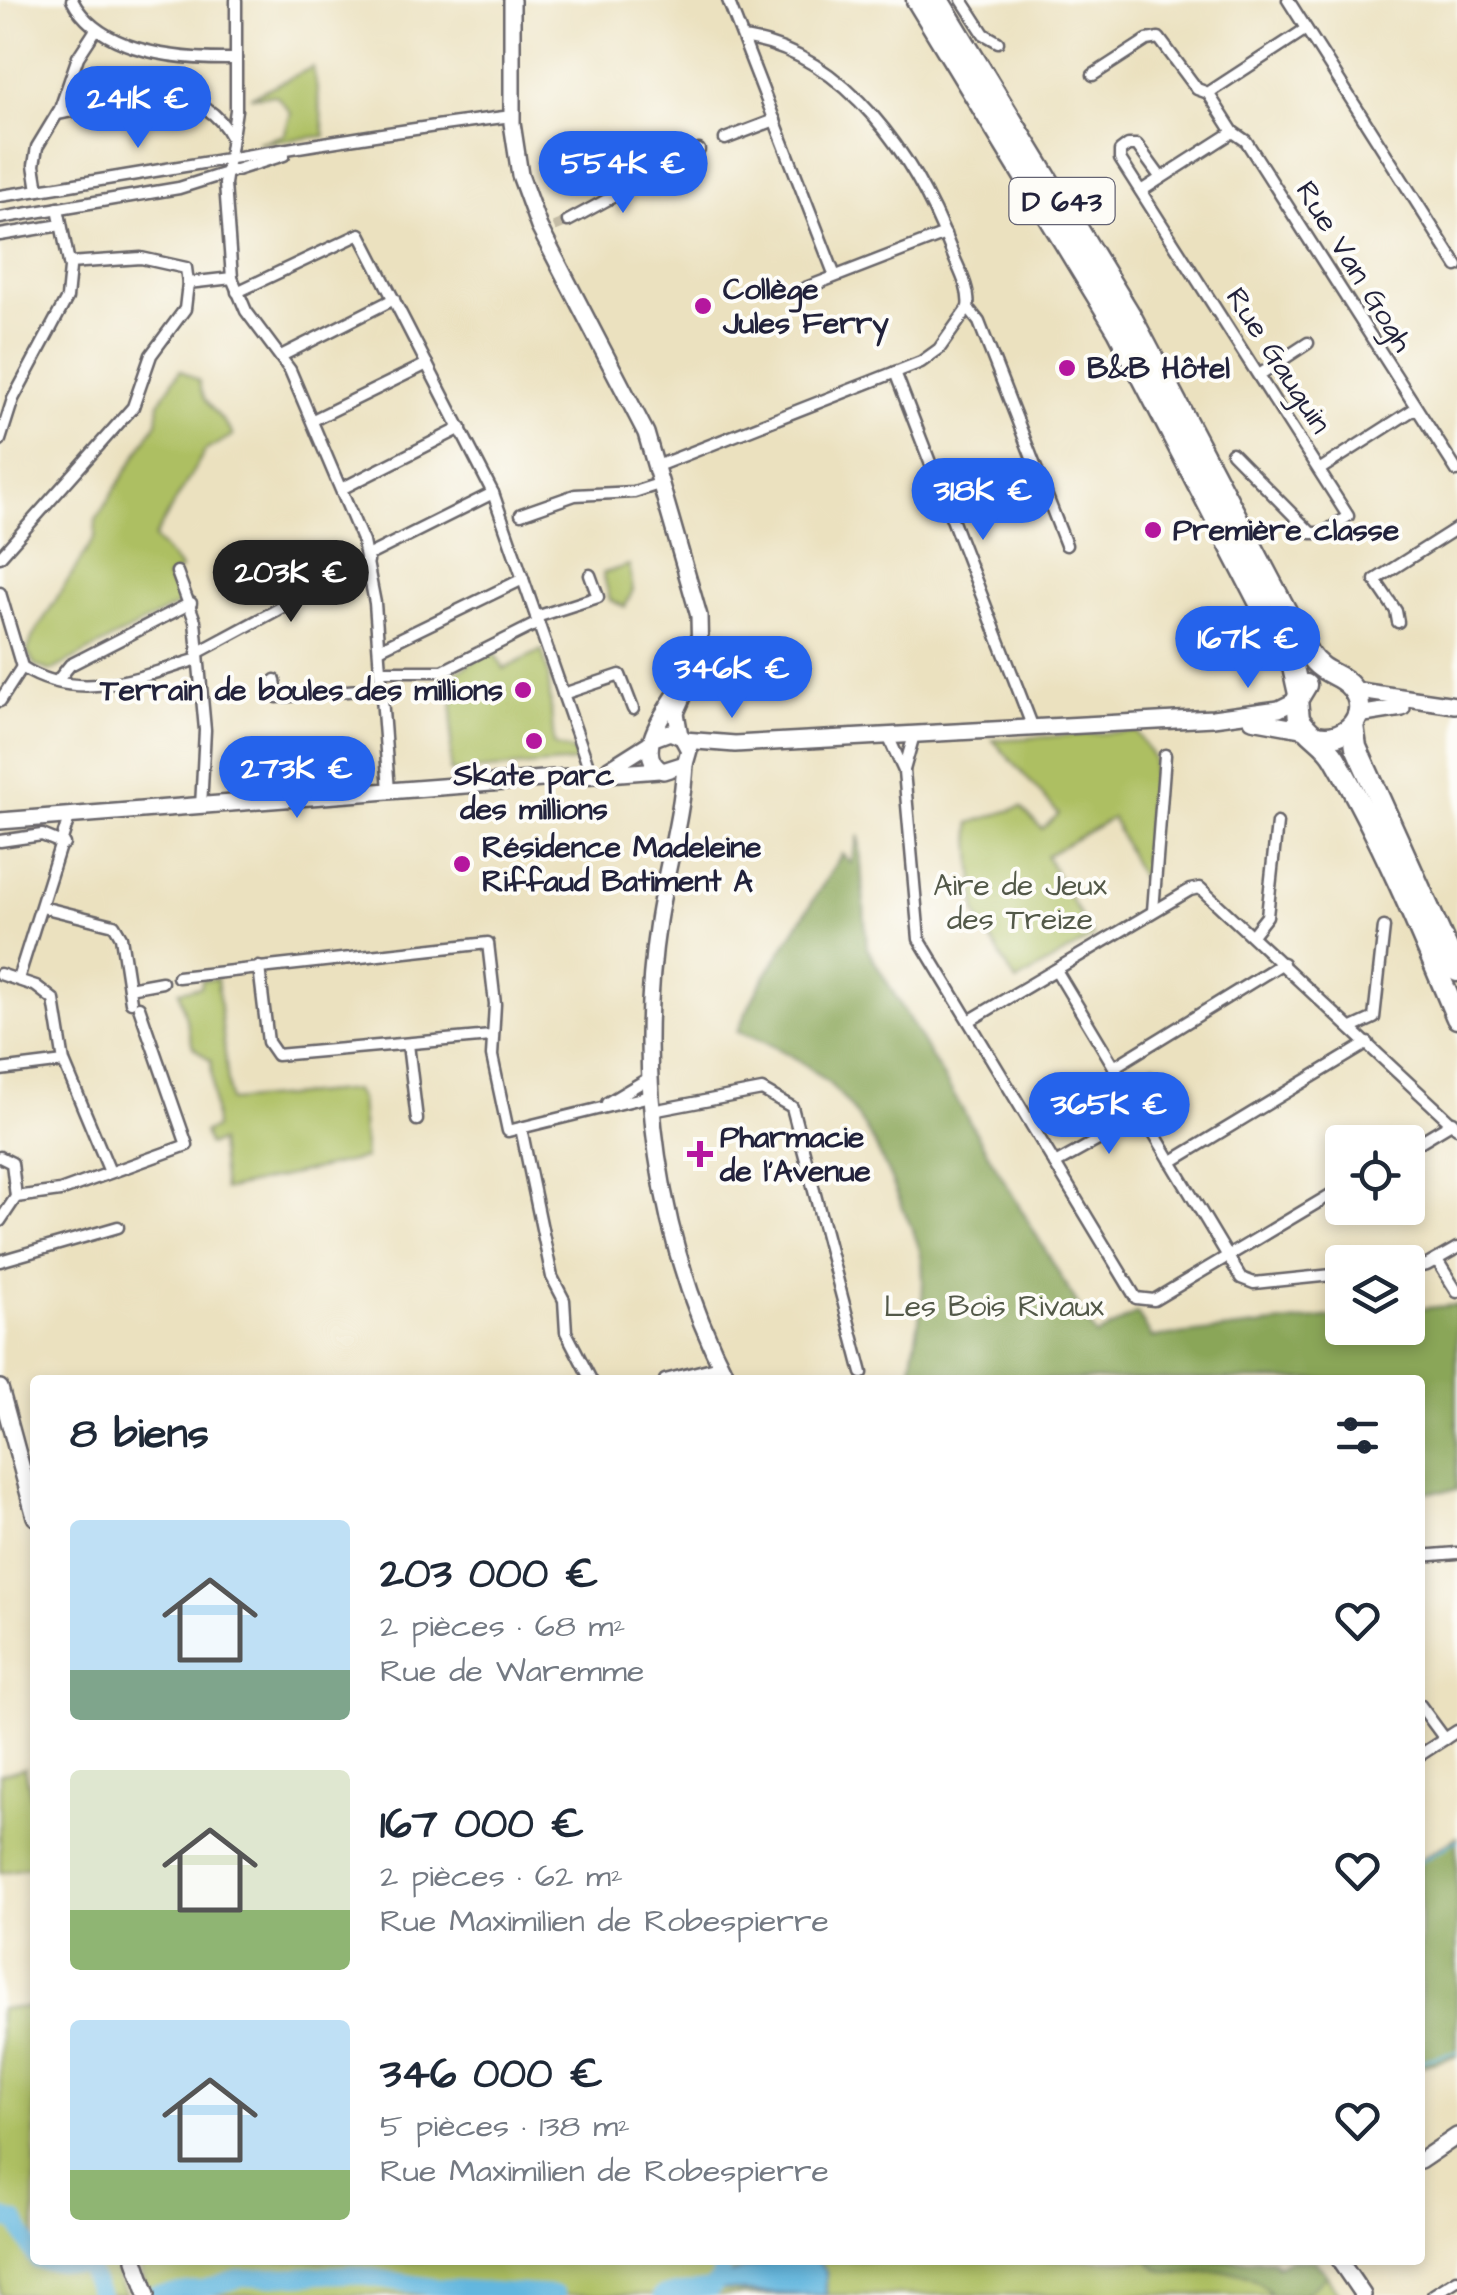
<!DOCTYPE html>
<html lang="fr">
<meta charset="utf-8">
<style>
:root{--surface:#fff;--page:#f6f6f7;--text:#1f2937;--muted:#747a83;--accent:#2563eb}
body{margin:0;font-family:"Architects Daughter",sans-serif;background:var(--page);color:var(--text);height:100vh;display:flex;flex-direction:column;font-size:38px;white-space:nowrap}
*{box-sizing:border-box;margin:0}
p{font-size:32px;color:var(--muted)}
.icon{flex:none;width:55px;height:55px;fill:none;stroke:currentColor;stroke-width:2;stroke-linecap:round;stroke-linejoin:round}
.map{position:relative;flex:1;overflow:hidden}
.details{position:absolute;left:30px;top:1375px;width:1395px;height:890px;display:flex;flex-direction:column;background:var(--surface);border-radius:10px;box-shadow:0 5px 15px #0003}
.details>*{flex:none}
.buttons{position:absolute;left:1325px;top:1125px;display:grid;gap:20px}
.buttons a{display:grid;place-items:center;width:100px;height:100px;border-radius:10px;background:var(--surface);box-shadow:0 5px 15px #0003;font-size:50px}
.price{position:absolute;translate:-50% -85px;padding:0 22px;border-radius:35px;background:var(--accent);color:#fff;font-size:32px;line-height:65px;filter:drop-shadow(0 2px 5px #0008)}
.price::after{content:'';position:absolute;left:50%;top:60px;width:30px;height:22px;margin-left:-15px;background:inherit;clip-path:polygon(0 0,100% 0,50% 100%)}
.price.on{background:#222;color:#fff}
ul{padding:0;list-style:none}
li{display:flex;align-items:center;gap:30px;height:250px;padding:0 40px}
li span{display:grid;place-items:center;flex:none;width:280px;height:200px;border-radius:10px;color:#555}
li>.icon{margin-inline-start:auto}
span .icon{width:120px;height:120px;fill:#fffc;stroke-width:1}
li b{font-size:42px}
h2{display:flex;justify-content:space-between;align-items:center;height:120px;padding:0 40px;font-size:42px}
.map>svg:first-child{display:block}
</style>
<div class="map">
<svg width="1457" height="2295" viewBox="0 0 1457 2295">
<rect width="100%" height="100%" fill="#fdfcf7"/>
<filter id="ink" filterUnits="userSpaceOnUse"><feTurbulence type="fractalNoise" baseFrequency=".01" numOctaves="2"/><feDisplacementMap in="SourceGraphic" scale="20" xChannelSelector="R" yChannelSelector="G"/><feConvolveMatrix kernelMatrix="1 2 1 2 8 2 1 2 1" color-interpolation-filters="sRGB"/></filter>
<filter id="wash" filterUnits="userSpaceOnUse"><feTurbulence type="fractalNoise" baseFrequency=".0048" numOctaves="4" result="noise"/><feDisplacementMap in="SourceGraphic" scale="40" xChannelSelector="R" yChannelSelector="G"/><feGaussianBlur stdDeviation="2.25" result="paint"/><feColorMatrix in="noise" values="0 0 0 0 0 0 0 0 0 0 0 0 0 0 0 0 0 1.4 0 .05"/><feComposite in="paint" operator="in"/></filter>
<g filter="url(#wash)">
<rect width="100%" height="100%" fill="#ebe1bf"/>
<!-- green -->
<g fill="#adbf62" stroke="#68704e" stroke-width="2.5">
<path d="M313 67 325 136 257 143 284 135 291 113 276 95 250 97Z"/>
<path d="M180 370 199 381C201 406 223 415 233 435L205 451 154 538 181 569 167 578 183 602 51 671 36 666 27 652 32 638 95 537 96 520 157 422 159 403Z"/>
<path d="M629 565 633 590 625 607 610 600 603 573Z"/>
<path d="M542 650 548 672 554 745 573 751 578 762 450 772 454 673 493 651 504 669Z"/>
<path d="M1136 731 1154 759 1144 860 1148 864 1146 890 1112 818 1046 856 1093 937 1016 982 976 914 970 823 1021 807 1042 829 1059 814 993 740Z"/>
<path d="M217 979 230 1101 354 1090 360 1098 365 1158 224 1190 219 1142 208 1145 204 1132 215 1128 211 1061 193 1047 179 991 201 987 202 980Z"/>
<path d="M1155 1064 1176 1100 1157 1111 1136 1075Z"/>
<path d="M25 1768 35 1815V1866L0 1873V1774Z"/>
<path d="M35 2007V2260H111L126 2295H0V2009Z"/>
<path d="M137 2260H1273L1277 2266 1289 2260H1315L1340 2295H150Z"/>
</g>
<!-- forest -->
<g fill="#8aa658" stroke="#56644a" stroke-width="2.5">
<path d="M859 835 867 948 1096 1336 1137 1313 1152 1338 1342 1316V1328H1408V1310L1457 1305V1490L1420 1493V1380H916L911 1370C915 1334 928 1292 921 1256 918 1238 906 1217 899 1199 865 1112 828 1062 737 1032L757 990 842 854 851 863Z"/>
<path d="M1457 1837V2056L1420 2066V1860Z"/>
<path d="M1148 2260H1273L1277 2266 1289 2260H1315L1327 2276 1302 2295H1271C1233 2246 1178 2295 1148 2260Z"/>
</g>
<!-- water -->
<path fill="#63b7df" stroke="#426c8d" stroke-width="2.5" d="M777 2260H817L826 2272V2295C786 2295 749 2293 711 2288L724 2275Z"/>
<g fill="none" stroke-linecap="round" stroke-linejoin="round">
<!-- stream -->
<g stroke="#63b7df" stroke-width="2.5">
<path d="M1420 1862 1457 1840"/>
<path d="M1420 2061 1457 2052"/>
</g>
<!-- river -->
<g stroke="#63b7df" stroke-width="18">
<path d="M0 2217 17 2222 35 2256"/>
<path d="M38 2260 86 2265 100 2295"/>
<path d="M153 2295 203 2289 241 2278 350 2274 432 2287 556 2295"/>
<path d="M662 2295 711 2288 721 2278V2260"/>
</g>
</g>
</g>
<g filter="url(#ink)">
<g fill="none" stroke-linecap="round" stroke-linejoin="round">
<!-- street-tunnel -->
<path stroke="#c3bba5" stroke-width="10" stroke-dasharray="10 5" stroke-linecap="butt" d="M554 227 568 221"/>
<defs>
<g id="street">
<path d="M72 0C100 54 181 60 236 59"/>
<path d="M236 0V110L225 184 232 278 246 311 290 370 363 542 375 603 389 791"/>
<path d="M728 0 835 276"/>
<path d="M962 0 984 34 998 42"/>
<path d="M1288 0 1457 266"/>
<path d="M744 38C848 55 916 159 951 250 958 268 971 289 968 308L979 322 1066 545"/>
<path d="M1093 75 1147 40 1159 38 1197 89 1208 93 1306 29"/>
<path d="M1208 93 1233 132 1246 141 1457 471"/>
<path d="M57 114C114 104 198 71 231 137"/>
<path d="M725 139 775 120"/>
<path d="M1161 178 1137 145H1128L1120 151V159L1348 516 1324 533H1311L1232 453"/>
<path d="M38 190 34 165 37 147 60 109 78 57 95 31"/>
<path d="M1141 191 1233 132"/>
<path d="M0 196C171 170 340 137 512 116"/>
<path d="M0 218 179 188 284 155"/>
<path d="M568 221 699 150"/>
<path d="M0 235 61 225"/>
<path d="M69 263 141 258 186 268 188 283 232 278"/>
<path d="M803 289 945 234"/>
<path d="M237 292 360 234 493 493 591 774"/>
<path d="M281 356 394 299"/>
<path d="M895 372 1033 728"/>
<path d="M1259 375 1308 343"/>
<path d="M313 420 427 364"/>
<path d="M0 440 13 399 67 298 70 268 58 208"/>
<path d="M657 466 921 362 939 349 968 308"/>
<path d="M1319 470 1416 408"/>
<path d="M343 488 461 428"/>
<path d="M521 514 575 495 634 492 662 483"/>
<path d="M367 556 493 493"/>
<path d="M0 557 133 407 151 355 185 309 188 283"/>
<path d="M177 572 195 621 205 730 201 807"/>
<path d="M0 593 22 667"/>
<path d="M536 617 598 597 590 575"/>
<path d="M1398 622 1396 611 1375 580 1457 528"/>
<path d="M379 649 523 579"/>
<path d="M197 653 368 561"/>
<path d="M22 667C79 704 140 677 198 659"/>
<path d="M381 671H443L538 623"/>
<path d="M58 680 70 665 191 603"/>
<path d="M275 680 277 697 382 688"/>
<path d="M563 694 620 675 633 709"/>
<path d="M0 701 22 667"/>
<path d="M888 736 904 771 919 939 1136 1298 1154 1300 1342 1188"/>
<path d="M904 770 914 735"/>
<path d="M0 841 42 835 64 844"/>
<path d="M42 907 114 925 121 937 131 1002"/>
<path d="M1153 911 1165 755"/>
<path d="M1252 935 1267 916 1277 823"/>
<path d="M259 967 268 1042 277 1055 491 1036"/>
<path d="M1056 970 1241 1278 1254 1283 1342 1274"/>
<path d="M0 974 36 986 54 1000 64 1062 110 1172"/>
<path d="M178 977 488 943 495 1004 492 1056 508 1131 650 1096"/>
<path d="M18 979 70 814"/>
<path d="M129 988 162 982"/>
<path d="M969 1021 1190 890 1200 888 1457 1128"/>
<path d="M1352 1028 1374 1018 1384 927"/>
<path d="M408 1044 417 1120"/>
<path d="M1114 1067 1283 963"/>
<path d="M0 1070 64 1062"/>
<path d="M607 1103 649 1078"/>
<path d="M652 1111 762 1090 792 1107 862 1373"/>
<path d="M521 1128 552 1277 564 1300 566 1332 591 1380"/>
<path d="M1408 1149 1453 1122"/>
<path d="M0 1157 12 1163 16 1197"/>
<path d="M1171 1162 1368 1043"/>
<path d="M1055 1164 1143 1115"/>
<path d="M16 1197 60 1191 187 1145 139 1007"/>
<path d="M0 1221 16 1197"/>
<path d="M1437 1260 1457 1292"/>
<path d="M0 1261 118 1227"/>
<path d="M1408 1268 1427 1265 1457 1248"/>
<path d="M665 1380 720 1366"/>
<path d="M1420 1556 1457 1553"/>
<path d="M1420 1705 1445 1739"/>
<path d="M1420 1755 1457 1731"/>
<path d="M1433 2295 1457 2280"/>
</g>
<g id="secondary">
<path d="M512 0V123L520 175 539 227 646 433 699 616 700 659 676 713 680 736"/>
<path d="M1353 690 1455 705"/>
<path d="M1358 715 1402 708"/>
<path d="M1252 720 1307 730"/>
<path d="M654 738 670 732 682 737 689 750 685 764 663 771C633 756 663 714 676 694"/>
<path d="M684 740 735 744 1213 718 1279 709 1297 700"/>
<path d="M685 764C682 819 666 868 658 921 635 1074 656 1242 728 1380"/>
<path d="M609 769 650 743"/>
<path d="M0 821 659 770"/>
<path d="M0 1388 35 1517"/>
<path d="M1420 2161 1457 2136"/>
<path d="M135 2260 147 2295"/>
<path d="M1339 2260 1363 2295"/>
</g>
<g id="highway">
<path d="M917 0 1118 330 1293 667 1299 694"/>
<path d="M938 0 1130 315 1308 653C1323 676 1339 672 1351 687 1373 713 1346 743 1317 736"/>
<path d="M1306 685 1297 700 1299 719C1309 735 1326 742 1335 758 1383 841 1420 930 1457 1018"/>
<path d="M1353 725 1356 747 1457 971"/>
</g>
</defs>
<!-- street casing -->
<use href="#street" stroke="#686569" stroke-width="15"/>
<!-- secondary casing -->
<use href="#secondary" stroke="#686569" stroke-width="20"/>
<!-- highway casing -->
<use href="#highway" stroke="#686569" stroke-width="25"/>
<!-- street -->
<use href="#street" stroke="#fff" stroke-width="10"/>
<!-- secondary -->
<use href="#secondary" stroke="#fff" stroke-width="15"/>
<!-- highway -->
<use href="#highway" stroke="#fff" stroke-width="20"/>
</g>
</g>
<!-- markers -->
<g fill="#b5179e" stroke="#fdfcf7" stroke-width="4">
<circle cx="703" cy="306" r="10"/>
<circle cx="1067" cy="368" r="10"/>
<circle cx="1153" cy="530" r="10"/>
<circle cx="523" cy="690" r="10"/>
<circle cx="534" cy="741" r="10"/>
<circle cx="462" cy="864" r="10"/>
<path d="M695 1139h10v10h10v10h-10v10h-10v-10h-10v-10h10z"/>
</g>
<g text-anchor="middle" stroke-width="8" stroke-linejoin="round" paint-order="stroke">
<!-- shield labels -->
<rect fill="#fdfcf7" stroke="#646373" stroke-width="2.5" x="1009.5" y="178" width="105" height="46" rx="8"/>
<g font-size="28" font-weight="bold" fill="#22223b">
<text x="1062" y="211">D 643</text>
</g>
<!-- street labels -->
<g font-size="30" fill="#22223b" stroke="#fdfcf7">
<text transform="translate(1355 266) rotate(58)" y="10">Rue Van Gogh</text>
<text transform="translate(1279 360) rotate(57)" y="10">Rue Gauguin</text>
</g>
<!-- poi labels -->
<g font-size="30" font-weight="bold" fill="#22223b" stroke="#fdfcf7" text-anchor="start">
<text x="723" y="299">Collège<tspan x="723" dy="34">Jules Ferry</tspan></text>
<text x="1087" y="378">B&amp;B Hôtel</text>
<text x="1173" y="540">Première classe</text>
<text x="503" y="700" text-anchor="end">Terrain de boules des millions</text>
<text x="534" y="785" text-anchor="middle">Skate parc<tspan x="534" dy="34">des millions</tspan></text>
<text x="482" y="857">Résidence Madeleine<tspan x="482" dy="34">Riffaud Batiment A</tspan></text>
<text x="720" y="1147">Pharmacie<tspan x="720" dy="34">de l'Avenue</tspan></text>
</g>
<!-- park labels -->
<g font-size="30" fill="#535949" stroke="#fdfcf7">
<text x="1020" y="895">Aire de Jeux<tspan x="1020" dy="34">des Treize</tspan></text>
<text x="994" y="1316">Les Bois Rivaux</text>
</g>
</g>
</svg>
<div class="buttons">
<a><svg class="icon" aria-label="locate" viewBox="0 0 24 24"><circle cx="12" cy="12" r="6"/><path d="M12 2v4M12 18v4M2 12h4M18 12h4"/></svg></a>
<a><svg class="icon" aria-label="layers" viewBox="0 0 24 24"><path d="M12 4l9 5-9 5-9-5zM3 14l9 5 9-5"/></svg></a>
</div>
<b class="price" style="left:138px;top:151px">241K €</b>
<b class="price" style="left:623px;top:216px">554K €</b>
<b class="price" style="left:983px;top:543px">318K €</b>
<b class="price on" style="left:291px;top:625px">203K €</b>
<b class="price" style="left:1248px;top:691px">167K €</b>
<b class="price" style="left:732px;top:721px">346K €</b>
<b class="price" style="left:297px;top:821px">273K €</b>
<b class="price" style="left:1109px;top:1157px">365K €</b>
<section class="details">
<h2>8 biens<svg class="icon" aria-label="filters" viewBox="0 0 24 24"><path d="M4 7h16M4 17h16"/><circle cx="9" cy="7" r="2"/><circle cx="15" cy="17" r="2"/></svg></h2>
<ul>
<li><span style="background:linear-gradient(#bfe0f5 75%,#7fa58c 0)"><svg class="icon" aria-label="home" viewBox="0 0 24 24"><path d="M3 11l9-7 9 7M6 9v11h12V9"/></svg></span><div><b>203 000 €</b><p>2 pièces · 68 m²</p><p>Rue de Waremme</p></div><svg class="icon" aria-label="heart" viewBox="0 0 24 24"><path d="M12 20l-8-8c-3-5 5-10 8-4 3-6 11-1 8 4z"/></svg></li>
<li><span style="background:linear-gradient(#dfe7d0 70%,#8fb573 0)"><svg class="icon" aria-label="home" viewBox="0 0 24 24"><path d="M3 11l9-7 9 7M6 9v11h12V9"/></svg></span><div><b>167 000 €</b><p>2 pièces · 62 m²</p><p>Rue Maximilien de Robespierre</p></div><svg class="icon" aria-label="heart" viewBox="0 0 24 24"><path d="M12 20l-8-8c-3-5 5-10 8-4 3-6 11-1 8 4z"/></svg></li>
<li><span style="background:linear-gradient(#bfe0f5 75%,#8fb573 0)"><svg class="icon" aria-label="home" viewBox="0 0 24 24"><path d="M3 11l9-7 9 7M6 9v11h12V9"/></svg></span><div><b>346 000 €</b><p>5 pièces · 138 m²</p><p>Rue Maximilien de Robespierre</p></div><svg class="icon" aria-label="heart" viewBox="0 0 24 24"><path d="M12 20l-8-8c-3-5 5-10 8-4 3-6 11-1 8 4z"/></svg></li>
</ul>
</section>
</div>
